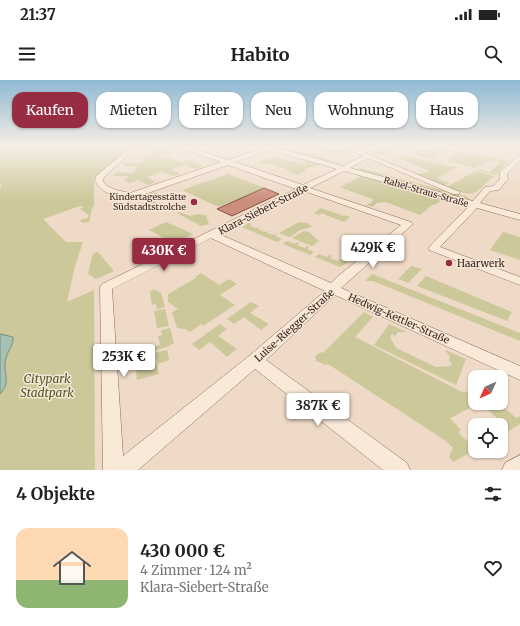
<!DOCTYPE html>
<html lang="de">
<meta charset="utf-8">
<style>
:root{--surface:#fff;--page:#f6f6f6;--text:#222;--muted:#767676;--accent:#972c42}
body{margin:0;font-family:Merriweather,serif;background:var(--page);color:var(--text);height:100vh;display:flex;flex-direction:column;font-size:15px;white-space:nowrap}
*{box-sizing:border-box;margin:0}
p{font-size:13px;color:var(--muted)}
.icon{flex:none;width:22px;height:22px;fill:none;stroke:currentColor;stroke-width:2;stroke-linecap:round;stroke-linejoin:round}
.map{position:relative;height:390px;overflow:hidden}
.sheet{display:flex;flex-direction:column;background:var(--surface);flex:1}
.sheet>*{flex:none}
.top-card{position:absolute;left:12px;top:12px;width:496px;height:36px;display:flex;gap:8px}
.needle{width:26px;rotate:225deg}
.tools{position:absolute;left:468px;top:290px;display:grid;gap:8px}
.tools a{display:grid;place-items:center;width:40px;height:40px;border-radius:8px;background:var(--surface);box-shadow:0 1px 3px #0004;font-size:20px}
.price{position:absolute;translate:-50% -34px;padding:0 9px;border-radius:4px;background:#fff;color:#222;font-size:13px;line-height:26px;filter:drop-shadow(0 1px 2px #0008)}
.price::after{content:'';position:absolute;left:50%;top:24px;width:12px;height:9px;margin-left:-6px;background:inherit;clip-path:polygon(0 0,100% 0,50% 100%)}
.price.on{background:var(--accent);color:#fff}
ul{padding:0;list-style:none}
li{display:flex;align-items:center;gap:12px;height:100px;padding:0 16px}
li span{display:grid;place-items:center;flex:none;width:112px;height:80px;border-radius:12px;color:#555}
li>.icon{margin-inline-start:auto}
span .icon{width:48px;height:48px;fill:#fffc;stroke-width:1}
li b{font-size:17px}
h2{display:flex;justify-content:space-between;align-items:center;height:48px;padding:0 16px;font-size:17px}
.pill{padding:0 14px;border-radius:12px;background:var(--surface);box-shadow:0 1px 3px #0004;font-size:14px;line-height:36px}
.pill.on{background:var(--accent);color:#fff}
.status{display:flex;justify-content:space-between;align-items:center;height:28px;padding:0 20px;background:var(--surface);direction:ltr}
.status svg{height:11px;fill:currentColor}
header{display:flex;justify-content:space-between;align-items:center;height:52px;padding:0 16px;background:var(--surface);font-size:18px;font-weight:700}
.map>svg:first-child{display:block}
</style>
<div class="status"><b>21:37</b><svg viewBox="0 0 49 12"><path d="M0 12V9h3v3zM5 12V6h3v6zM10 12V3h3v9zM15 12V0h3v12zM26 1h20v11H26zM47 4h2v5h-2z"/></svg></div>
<header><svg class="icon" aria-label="menu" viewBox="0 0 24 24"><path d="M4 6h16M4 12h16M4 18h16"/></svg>Habito<svg class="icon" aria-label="search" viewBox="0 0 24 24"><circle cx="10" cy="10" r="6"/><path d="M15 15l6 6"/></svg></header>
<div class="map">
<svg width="520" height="390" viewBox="0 0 520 390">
<rect width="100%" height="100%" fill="#eedac6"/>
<!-- green -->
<g fill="#ccc89a">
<path d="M0 66H130L94 97V126L92 128 89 142 82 143 80 140 88 138 89 135 80 129 84 127 80 126 43 139 66 162H83L75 186 67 222 94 210 95 390H0V109L2 104 0 103Z"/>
<path d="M165 66H173L162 70 171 73 166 75 159 72 157 75H161L160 77 134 76 149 75 154 71 140 70 143 68H156Z"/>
<path d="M303 66H324L337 70 342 68 349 71 337 74Z"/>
<path d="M382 66H409L408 67 414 66 416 68 407 72 406 71 410 69 401 67 379 75 369 72Z"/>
<path d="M283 67 341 83 336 84 279 68Z"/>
<path d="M433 67 509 81 496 95 476 90 477 89 490 92 501 82 489 80 475 88 447 81 455 75H453L455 73 445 70 432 78 408 74 423 68 430 70Z"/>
<path d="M404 75 449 87 451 86 457 87 437 98 449 103 444 106 417 95 430 91 397 78Z"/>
<path d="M133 77 170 78 181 82 189 80 203 86 196 89 185 85 171 89 181 94 173 96 162 92 147 97 156 102 148 105 138 100 130 103 124 100 129 96H113L117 92 133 93 138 86H123L126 83H142L146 78H132Z"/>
<path d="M275 77 302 84 308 80 321 84 305 89 307 90 297 95 288 92 290 91 289 90 270 84H264L257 82Z"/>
<path d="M360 88 466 116 470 120 355 90Z"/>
<path d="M475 91 494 96C472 116 476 118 447 107Z"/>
<path d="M228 94 265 108 219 127 182 110Z"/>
<path d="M360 95 443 119 435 125H432L420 135 386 122 377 123 373 127 366 125 372 122 373 119 339 107 346 105 344 104 351 102H349L359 98Z"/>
<path d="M155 112 170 120 150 118 148 119 170 128 178 127 168 131 143 120 142 117Z"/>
<path d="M321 128 344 136 345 135 350 137 344 142 337 139 334 140 336 139 329 136 326 137 328 136 322 133 319 135 314 133Z"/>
<path d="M179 132 190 136 199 134 208 136 206 137 209 144 201 146 177 133Z"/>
<path d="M166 142 193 154 174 163 149 150Z"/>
<path d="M299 142 308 143 312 147 300 150 290 157 279 153Z"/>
<path d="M249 143 252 144 250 146 256 148H260L258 149 264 152 269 151 267 153 273 155 277 154 275 156 282 159 277 162 242 147Z"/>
<path d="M304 151 309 152 319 161 312 166 292 158Z"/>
<path d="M503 152 520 157V180L490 170Z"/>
<path d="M287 161 295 164 297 162 300 163 297 165 305 168 307 166 309 167 307 169 314 172 310 175 283 164Z"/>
<path d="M98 172 114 191 96 199 88 194 93 173Z"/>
<path d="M319 174 327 177 330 175H332L330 178 338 181 340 179 348 182 340 187 315 177Z"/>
<path d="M411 186 422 189 408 203 398 199Z"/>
<path d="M201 193 219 205 229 199 237 204 220 215 235 225 206 244 203 246 201 244 190 252 185 249 177 248 172 232 178 229 168 222V214L196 198 195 197Z"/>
<path d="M372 194 520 253V261L373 201H365Z"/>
<path d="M426 196 512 232 507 241 417 206Z"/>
<path d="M154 209 161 213 165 227 157 229 156 224 152 225 150 212Z"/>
<path d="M251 222 259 226 250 233 269 244 261 250 244 237 234 244 227 239Z"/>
<path d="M165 229 169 246 157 248 154 231Z"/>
<path d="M364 232 373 237 355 257 462 312 472 311 475 308V323H501L500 324 516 338 520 336V344L502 355 501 349 505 346 485 327 480 329 476 325 450 338 461 350 458 352 471 365 475 363V370L453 382 449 377 453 368 446 361 328 284 326 285 316 281 315 276 321 272 323 273Z"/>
<path d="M220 244 227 249 218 256 237 269 227 277 210 262 199 270 192 264Z"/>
<path d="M389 244 407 252H398L395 256 392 254 390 257 396 268 436 287 451 286 452 283 449 281 450 277 445 270 466 279 456 305 374 265Z"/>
<path d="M170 248 174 263 167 267 134 276V271L160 265 158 256 162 255 161 250Z"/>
<path d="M167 270 169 280 157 284 159 294 137 300 136 290 157 284 155 273Z"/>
</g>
<!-- water -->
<path fill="#a7c1b5" stroke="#6e9081" d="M0 254 13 257C14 265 8 270 6 278 2 293 12 301 0 314Z"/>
<!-- building -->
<path fill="#cb8e7c" stroke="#885042" d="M264 108 279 114 232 136 217 129Z"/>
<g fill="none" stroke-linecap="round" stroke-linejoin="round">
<defs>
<g id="minor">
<path d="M132 66H138L104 97 103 101 107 106 116 110 130 113 221 82 178 67 177 66H185L228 80 263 68 260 66H274L275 67 343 86 363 76 341 66H348L460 112 459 114H453L368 78 350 88 473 121 485 107 494 106 500 99V92L520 75V81L507 94 508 99 499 110 490 111 480 123 520 134V140L477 128 440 167 520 197V205L429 170 428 168 469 126 344 91 310 108 411 142 413 144 341 208 520 286V300L335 215 266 280 407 383 410 390H383L255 289 138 390H103L100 207 102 204 296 109 228 85 131 119C117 119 102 113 95 101L96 96ZM270 70 337 89 303 105 235 82ZM304 111 401 145 337 197 331 203 219 154ZM211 158 325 211 249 276 123 376 112 209Z"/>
<path d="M520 375V390H502L505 383Z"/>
</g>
</defs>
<!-- minor casing -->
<use href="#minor" stroke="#896b5c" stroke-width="1"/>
<!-- minor -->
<use href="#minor" fill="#f8e9d9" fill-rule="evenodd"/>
</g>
<!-- sky -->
<linearGradient id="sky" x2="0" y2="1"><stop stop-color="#8eb9d4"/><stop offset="0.55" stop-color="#f7eee5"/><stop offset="1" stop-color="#f7eee5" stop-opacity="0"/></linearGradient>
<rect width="520" height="120" fill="url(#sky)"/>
<!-- markers -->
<g fill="#972c42" stroke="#f5e6d5" stroke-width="1.5">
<circle cx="194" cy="122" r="4"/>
<circle cx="449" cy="183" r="4"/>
</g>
<g text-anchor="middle" stroke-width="3" stroke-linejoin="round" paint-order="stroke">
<!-- far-street labels -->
<g font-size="9" fill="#39271f" stroke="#f5e6d5">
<text transform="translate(426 112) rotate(16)" y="3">Rahel-Straus-Straße</text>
</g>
<!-- far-poi labels -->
<g font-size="9" fill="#39271f" stroke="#f5e6d5" text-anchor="end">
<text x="186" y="120">Kindertagesstätte<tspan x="186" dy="10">Südstadtstrolche</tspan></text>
</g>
<!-- street labels -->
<g font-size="10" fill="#39271f" stroke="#f5e6d5">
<text transform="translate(263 129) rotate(-27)" y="4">Klara-Siebert-Straße</text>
<text transform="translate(399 238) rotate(24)" y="4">Hedwig-Kettler-Straße</text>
<text transform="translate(294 245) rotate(-42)" y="4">Luise-Riegger-Straße</text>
</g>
<!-- poi labels -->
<g font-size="10" fill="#39271f" stroke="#f5e6d5" text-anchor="start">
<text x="457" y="187">Haarwerk</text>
</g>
<!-- near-park labels -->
<g font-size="12" font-style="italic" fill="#535626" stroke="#f5e6d5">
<text x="47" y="303">Citypark<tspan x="47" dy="14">Stadtpark</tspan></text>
</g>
</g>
</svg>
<div class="tools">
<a><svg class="needle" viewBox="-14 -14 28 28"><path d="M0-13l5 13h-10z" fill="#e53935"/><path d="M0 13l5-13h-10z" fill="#767676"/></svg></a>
<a><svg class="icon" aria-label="locate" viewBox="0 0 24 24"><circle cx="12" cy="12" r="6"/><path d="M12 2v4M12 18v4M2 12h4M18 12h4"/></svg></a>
</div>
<b class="price" style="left:373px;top:189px">429K €</b>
<b class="price on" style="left:164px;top:192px">430K €</b>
<b class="price" style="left:124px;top:298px">253K €</b>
<b class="price" style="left:318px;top:347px">387K €</b>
<div class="top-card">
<a class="pill on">Kaufen</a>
<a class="pill">Mieten</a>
<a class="pill">Filter</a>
<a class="pill">Neu</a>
<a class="pill">Wohnung</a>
<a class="pill">Haus</a>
</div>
</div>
<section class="sheet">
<h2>4 Objekte<svg class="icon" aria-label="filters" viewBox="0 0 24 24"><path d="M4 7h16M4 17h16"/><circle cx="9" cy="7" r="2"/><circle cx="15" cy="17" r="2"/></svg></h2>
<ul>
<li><span style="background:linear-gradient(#ffd9b3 65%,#8fb573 0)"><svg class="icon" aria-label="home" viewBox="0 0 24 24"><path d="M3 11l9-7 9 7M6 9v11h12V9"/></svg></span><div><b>430 000 €</b><p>4 Zimmer · 124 m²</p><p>Klara-Siebert-Straße</p></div><svg class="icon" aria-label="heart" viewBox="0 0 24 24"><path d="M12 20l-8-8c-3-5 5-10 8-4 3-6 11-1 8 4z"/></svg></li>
</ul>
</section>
